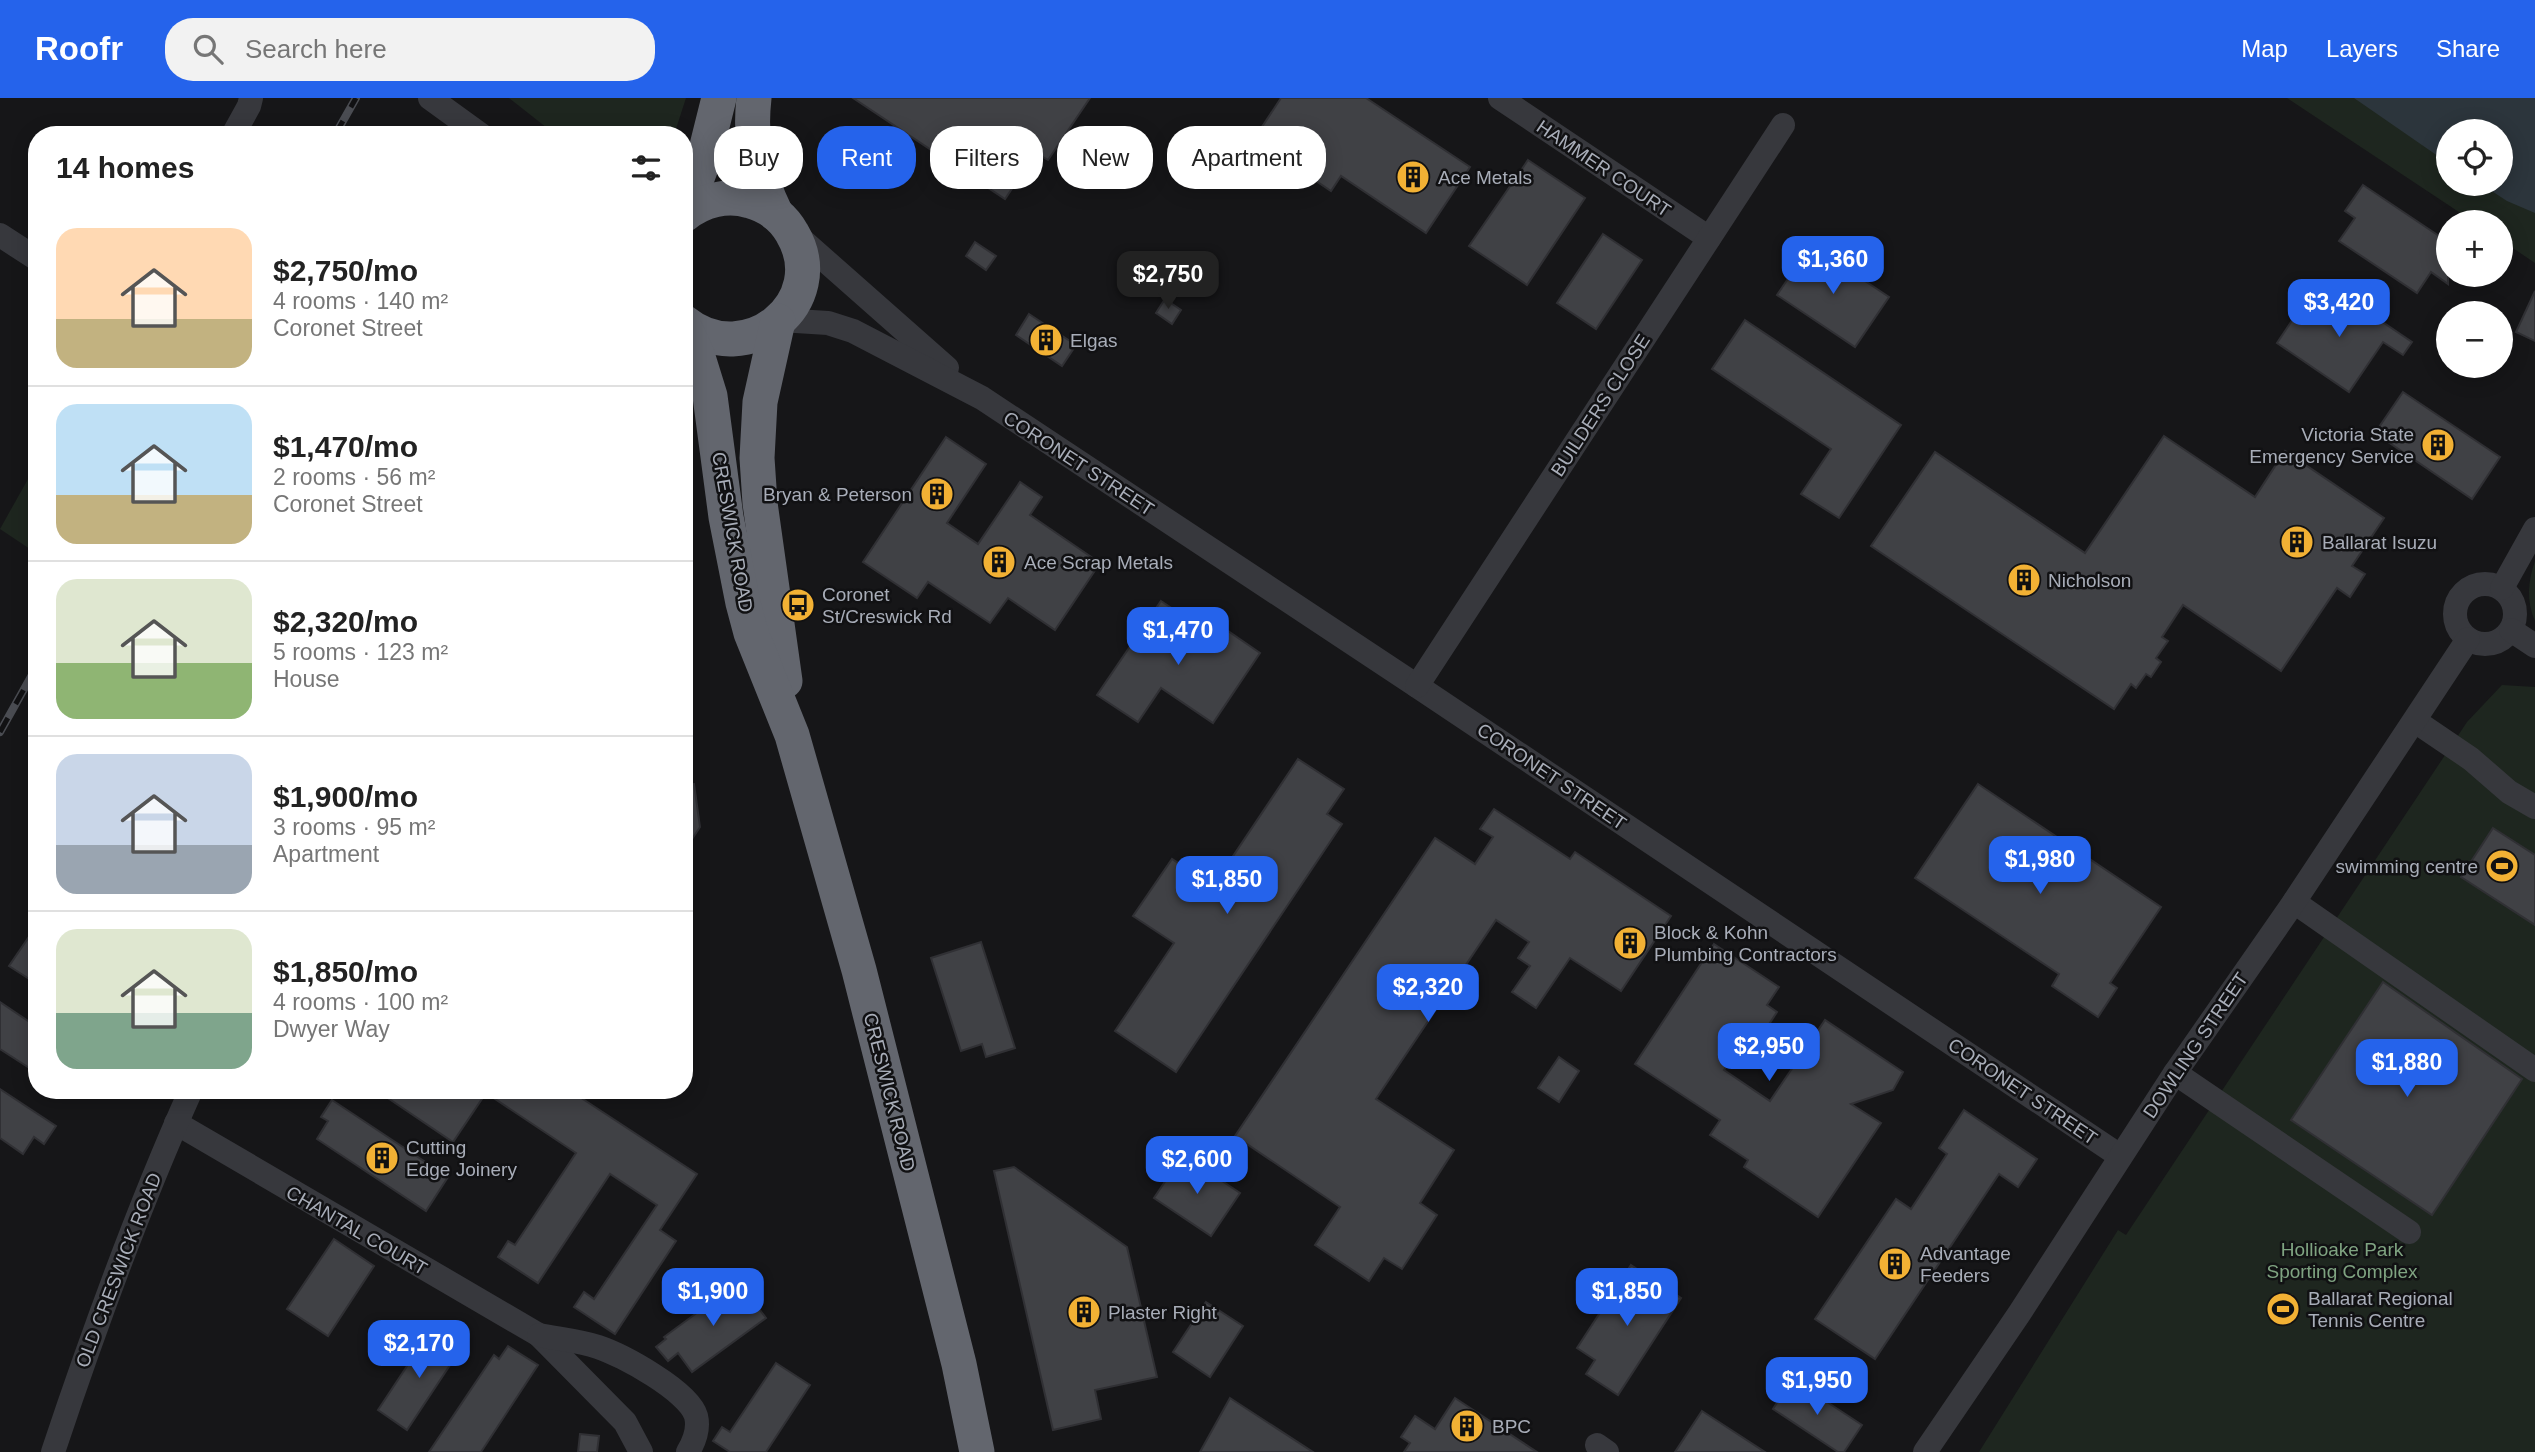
<!DOCTYPE html>
<meta charset="utf-8">
<style>
:root{--surface:#fff;--page:#f2f2f2;--text:#222;--muted:#767676;--line:#e0e0e0;--accent:#2563eb}
body{margin:0;font-family:Helvetica,sans-serif;background:var(--page);color:var(--text);height:100vh;display:flex;flex-direction:column;font-size:26px;white-space:nowrap}
*{box-sizing:border-box;margin:0}
p{font-size:23px;color:var(--muted)}
.icon{flex:none;width:38px;height:38px;fill:none;stroke:currentColor;stroke-width:2;stroke-linecap:round;stroke-linejoin:round}
.map{position:relative;flex:1;overflow:hidden}
.sheet{position:absolute;left:28px;top:28px;width:665px;height:973px;display:flex;flex-direction:column;background:var(--surface);border-radius:28px;box-shadow:0 4px 18px #0003}
.sheet>*{flex:none}
.guide{position:absolute;left:714px;top:28px;width:665px;height:63px;display:flex;gap:14px}
.fabs{position:absolute;left:2436px;top:21px;display:grid;gap:14px}
.fabs a{display:grid;place-items:center;width:77px;height:77px;border-radius:50%;background:var(--surface);box-shadow:0 4px 18px #0003;font-size:35px}
.price{position:absolute;translate:-50% -60px;padding:0 16px;border-radius:14px;background:var(--accent);color:#fff;font-size:23px;line-height:46px;filter:drop-shadow(0 2px 4px #0008)}
.price::after{content:'';position:absolute;left:50%;top:42px;width:21px;height:16px;margin-left:-10px;background:inherit;clip-path:polygon(0 0,100% 0,50% 100%)}
.price.active{background:#222;color:#fff}
ul{padding:0;list-style:none}
li{display:flex;align-items:center;gap:21px;height:175px;padding:0 28px}
li+li{border-top:2px solid var(--line)}
li span{display:grid;place-items:center;flex:none;width:196px;height:140px;border-radius:21px;color:#555}
li>.icon{margin-inline-start:auto}
span .icon{width:84px;height:84px;fill:#fffc;stroke-width:1}
li b{font-size:30px}
h2{display:flex;justify-content:space-between;align-items:center;height:84px;padding:0 28px;font-size:30px}
.pill{padding:0 24px;border-radius:28px;background:var(--surface);box-shadow:0 4px 18px #0003;font-size:24px;line-height:63px}
.pill.active{background:var(--accent);color:#fff}
header{display:flex;align-items:center;gap:42px;box-sizing:border-box;height:98px;padding:0 35px;background:var(--accent);color:#fff}
header strong{font-size:33px}
nav{display:flex;gap:38px;margin-inline-start:auto;font-size:24px}
.search{width:490px;height:63px;background:var(--page);display:flex;align-items:center;gap:18px;box-sizing:border-box;padding:0 24px;border-radius:28px;color:var(--muted);font-size:26px}
.map>svg:first-child{display:block}
</style>
<header>
<strong>Roofr</strong>
<div class="search"><svg class="icon" aria-label="search" viewBox="0 0 24 24"><circle cx="10" cy="10" r="6"/><path d="M15 15l6 6"/></svg>Search here</div>
<nav><a>Map</a><a>Layers</a><a>Share</a></nav>
</header>
<div class="map">
<svg width="2535" height="1354" viewBox="0 0 2535 1354">
<rect width="100%" height="100%" fill="#161618"/>
<!-- green -->
<g fill="#1e261f" fill-rule="evenodd">
<path d="M509 0H686L674 37H556Z"/>
<path d="M2287 0H2535V165L2501 142V124H2474ZM2448 33H2501V86H2448Z"/>
<path d="M37 365V453L36 455 0 431Z"/>
<path d="M2535 463V523C2526 503 2528 483 2535 463Z"/>
<path d="M2502 587 2535 589V1354H1979L2118 1132 2126 1137 2467 624Z"/>
</g>
<!-- water -->
<path fill="#2c353c" d="M2354 0H2535V115L2507 103 2481 86H2501V33H2448V65Z"/>
<!-- building -->
<g fill="#404145" stroke="#303034" stroke-width="2">
<path d="M853 0H1090L1048 62 1036 55 1005 101Z"/>
<path d="M1281 0H1366L1470 69 1426 135 1341 78 1331 93 1254 41Z"/>
<path d="M1528 62 1585 100 1527 187 1469 148Z"/>
<path d="M2363 87 2448 144V186L2431 174 2417 195 2339 143 2355 120 2345 113Z"/>
<path d="M1603 136 1642 162 1596 231 1557 205Z"/>
<path d="M975 144 996 158 986 172 966 158Z"/>
<path d="M1811 147 1889 199 1855 249 1777 197Z"/>
<path d="M2535 193V243L2516 234Z"/>
<path d="M2309 197 2334 213 2344 198 2412 244 2403 257 2383 244 2349 294 2277 245Z"/>
<path d="M1165 201 1181 212 1172 226 1156 215Z"/>
<path d="M1029 216 1076 247 1062 268 1016 237Z"/>
<path d="M1745 222 1901 327 1839 420 1801 396 1831 351 1712 271Z"/>
<path d="M2403 294 2500 359 2472 401 2375 335Z"/>
<path d="M2164 338 2255 399 2285 353 2384 420 2352 468 2365 476 2350 499 2337 490 2281 573 2183 507 2162 539 2168 543 2156 560 2161 564 2151 579 2146 576 2136 590 2131 586 2114 611 1871 448 1935 354 2085 455Z"/>
<path d="M946 339 986 366 947 425 978 446 1020 384 1042 399 1030 417 1100 465 1055 532 1008 500 990 525 928 484 917 500 863 464Z"/>
<path d="M1161 503 1218 541 1225 531 1260 555 1213 625 1161 590 1138 624 1097 597Z"/>
<path d="M1298 661 1344 691 1327 716 1342 726 1176 974 1115 933 1174 845 1133 818 1172 761 1213 788Z"/>
<path d="M694 686 700 729 684 753V687Z"/>
<path d="M1978 686 2161 809 2110 885 2117 890 2098 919 2052 888 2059 876 1915 780Z"/>
<path d="M1494 711 1570 761 1575 754 1671 818 1621 893 1570 860 1536 910 1512 894 1530 868 1518 860 1529 844 1496 822 1376 1001 1454 1052 1420 1105 1437 1117 1402 1171 1384 1160 1369 1183 1315 1147 1340 1109 1235 1038 1435 740 1475 766 1493 739 1480 731Z"/>
<path d="M2493 730 2535 757V827L2461 779Z"/>
<path d="M37 827V886L9 868Z"/>
<path d="M981 844 1015 950 986 959 982 946 961 953 931 860Z"/>
<path d="M1714 846 1779 889 1767 907 1777 914 1764 934 1754 927 1724 972 1770 1003 1825 922 1903 974 1893 992 1851 1006 1881 1025 1818 1119 1744 1069 1748 1062 1710 1037 1720 1022 1635 966Z"/>
<path d="M2383 884 2522 981 2432 1117 2291 1022Z"/>
<path d="M0 904 37 929V975L0 951Z"/>
<path d="M1559 959 1579 973 1559 1004 1538 990Z"/>
<path d="M0 991 56 1028 44 1046 34 1039 23 1056 0 1040Z"/>
<path d="M376 992H569L697 1076 660 1132 676 1143 615 1236 574 1209 584 1194 594 1201 657 1107 610 1076 538 1185 498 1159 508 1143 515 1147 576 1055 486 995 453 1044Z"/>
<path d="M332 1002 448 1079 426 1113 317 1041 328 1023 321 1019Z"/>
<path d="M1964 1012 2037 1061 2018 1089 1999 1076 1875 1261 1815 1221 1896 1101 1911 1111 1947 1056 1939 1050Z"/>
<path d="M1183 1057 1240 1095 1211 1138 1154 1100Z"/>
<path d="M1014 1069 1127 1149 1157 1279 1095 1292 1101 1321 1053 1332 994 1073Z"/>
<path d="M334 1141 374 1168 328 1238 287 1211Z"/>
<path d="M1631 1167 1681 1200 1618 1297 1586 1276 1595 1262 1577 1250Z"/>
<path d="M739 1184 766 1220 692 1274 678 1255 668 1263 656 1249 666 1241 664 1239Z"/>
<path d="M1206 1204 1243 1228 1210 1279 1173 1254Z"/>
<path d="M438 1234 455 1245 451 1250 458 1255 407 1332 378 1312 429 1235 435 1239Z"/>
<path d="M508 1248 538 1267 481 1354H429L494 1257 499 1261Z"/>
<path d="M776 1265 810 1287 766 1354H730L713 1343 722 1329 730 1334Z"/>
<path d="M1792 1281 1862 1327 1844 1354H1838L1773 1311Z"/>
<path d="M1230 1300 1313 1354H1200Z"/>
<path d="M1455 1300 1537 1354H1404L1410 1345 1401 1339 1415 1318 1435 1331Z"/>
<path d="M1702 1313 1765 1354H1675Z"/>
<path d="M580 1336 599 1338 597 1354H578Z"/>
</g>
<g fill="none" stroke-linecap="round" stroke-linejoin="round">
<!-- minor -->
<g stroke="#37383d" stroke-width="24">
<path d="M430 0 481 37"/>
<path d="M1500 0 1709 140"/>
<path d="M233 37 249 8 251 0"/>
<path d="M793 134 947 270"/>
<path d="M0 137 37 161"/>
<path d="M780 222 828 225 853 233 982 300 1417 588 2120 1058"/>
<circle cx="2485" cy="516" r="30"/>
<path d="M2502 490 2535 431"/>
<path d="M2511 532 2535 548"/>
<path d="M1417 588 1783 27"/>
<path d="M2415 623 2471 661 2509 694 2535 709"/>
<path d="M2294 804 2535 972"/>
<path d="M2175 975 2409 1134"/>
<path d="M176 1025 539 1237 625 1324 641 1354"/>
<path d="M539 1237C558 1241 580 1243 598 1249 622 1257 689 1293 696 1318 699 1330 694 1344 688 1354"/>
<path d="M1597 1347 1607 1354"/>
<path d="M53 1354C94 1231 138 1110 191 992"/>
<path d="M1925 1354 2019 1216 2175 975 2294 804 2468 541"/>
</g>
<!-- highway -->
<g stroke="#63666e" stroke-width="35">
<path d="M754 0C749 43 757 77 776 116"/>
<path d="M684 115 703 64 719 0"/>
<path d="M684 117C703 102 727 96 750 103 768 108 783 119 792 135 833 204 746 274 684 224"/>
<path d="M778 223 760 304 757 360 760 405 785 583"/>
<path d="M684 228 697 256 710 298 726 419 743 505 751 535 792 637 859 872 959 1266 977 1354"/>
</g>
<defs>
<g id="rail">
<path d="M335 37 356 0"/>
<path d="M0 634 37 568"/>
</g>
</defs>
<!-- rail casing -->
<use href="#rail" stroke="#4a4c52" stroke-width="8"/>
<!-- rail -->
<use href="#rail" stroke="#111113" stroke-width="5" stroke-dasharray="16" stroke-linecap="butt"/>
</g>
<!-- icons -->
<defs>
<symbol id="building-disc" viewBox="-11 -11 22 22"><circle r="9.5" fill="#f2b134" stroke="#111113"/><path d="M-4-6H4V6H1V3H-1V6H-4ZM-2.5-4.3h1.7v1.8h-1.7ZM.8-4.3h1.7v1.8H.8ZM-2.5-1h1.7V.8h-1.7ZM.8-1h1.7V.8H.8Z" fill="#111"/></symbol>
<symbol id="bus-disc" viewBox="-11 -11 22 22"><circle r="9.5" fill="#f2b134" stroke="#111113"/><path d="M-5-6H5V4H4V6H2V4H-2V6H-4V4H-5ZM-3.5-4V0h7V-4ZM-3.5 1.2v1.5H-2V1.2ZM2 1.2v1.5H3.5V1.2Z" fill="#111"/></symbol>
<symbol id="stadium-disc" viewBox="-11 -11 22 22"><circle r="9.5" fill="#f2b134" stroke="#111113"/><path d="M0-5a6.5 5 0 1 0 0 10a6.5 5 0 1 0 0-10ZM-3.5-1.8h7v3.6h-7Z" fill="#111"/></symbol>
</defs>
<g fill-rule="evenodd">
<use href="#building-disc" x="1394" y="60" width="38" height="38"/>
<use href="#building-disc" x="1027" y="223" width="38" height="38"/>
<use href="#building-disc" x="2419" y="328" width="38" height="38"/>
<use href="#building-disc" x="918" y="377" width="38" height="38"/>
<use href="#building-disc" x="2278" y="425" width="38" height="38"/>
<use href="#building-disc" x="980" y="445" width="38" height="38"/>
<use href="#building-disc" x="2005" y="463" width="38" height="38"/>
<use href="#bus-disc" x="779" y="488" width="38" height="38"/>
<use href="#stadium-disc" x="2483" y="749" width="38" height="38"/>
<use href="#building-disc" x="1611" y="826" width="38" height="38"/>
<use href="#building-disc" x="363" y="1041" width="38" height="38"/>
<use href="#building-disc" x="1876" y="1147" width="38" height="38"/>
<use href="#stadium-disc" x="2264" y="1192" width="38" height="38"/>
<use href="#building-disc" x="1065" y="1195" width="38" height="38"/>
<use href="#building-disc" x="1448" y="1309" width="38" height="38"/>
</g>
<g text-anchor="middle" stroke-width="5" stroke-linejoin="round" paint-order="stroke">
<!-- street labels -->
<g font-size="19" fill="#a8adb8" stroke="#111113">
<text transform="translate(1604 70) rotate(34)" y="7">HAMMER COURT</text>
<text transform="translate(1600 307) rotate(-57)" y="7">BUILDERS CLOSE</text>
<text transform="translate(1079 365) rotate(33)" y="7">CORONET STREET</text>
<text transform="translate(733 434) rotate(80)" y="7">CRESWICK ROAD</text>
<text transform="translate(1552 678) rotate(34)" y="7">CORONET STREET</text>
<text transform="translate(2195 947) rotate(-56)" y="7">DOWLING STREET</text>
<text transform="translate(2023 993) rotate(34)" y="7">CORONET STREET</text>
<text transform="translate(890 994) rotate(76)" y="7">CRESWICK ROAD</text>
<text transform="translate(357 1132) rotate(30)" y="7">CHANTAL COURT</text>
<text transform="translate(118 1172) rotate(-69)" y="7">OLD CRESWICK ROAD</text>
</g>
<!-- poi labels -->
<g font-size="19" fill="#a8adb8" stroke="#111113" text-anchor="start">
<text x="1438" y="86">Ace Metals</text>
<text x="1070" y="249">Elgas</text>
<text x="2414" y="343" text-anchor="end">Victoria State<tspan x="2414" dy="22">Emergency Service</tspan></text>
<text x="912" y="403" text-anchor="end">Bryan &amp; Peterson</text>
<text x="2322" y="451">Ballarat Isuzu</text>
<text x="1024" y="471">Ace Scrap Metals</text>
<text x="2048" y="489">Nicholson</text>
<text x="822" y="503">Coronet<tspan x="822" dy="22">St/Creswick Rd</tspan></text>
<text x="2478" y="775" text-anchor="end">swimming centre</text>
<text x="1654" y="841">Block &amp; Kohn<tspan x="1654" dy="22">Plumbing Contractors</tspan></text>
<text x="406" y="1056">Cutting<tspan x="406" dy="22">Edge Joinery</tspan></text>
<text x="1920" y="1162">Advantage<tspan x="1920" dy="22">Feeders</tspan></text>
<text x="2308" y="1207">Ballarat Regional<tspan x="2308" dy="22">Tennis Centre</tspan></text>
<text x="1108" y="1221">Plaster Right</text>
<text x="1492" y="1335">BPC</text>
</g>
<!-- park labels -->
<g font-size="19" fill="#7fa381" stroke="#111113">
<text x="2342" y="1158">Hollioake Park<tspan x="2342" dy="22">Sporting Complex</tspan></text>
</g>
</g>
</svg>
<div class="fabs">
<a><svg class="icon" aria-label="locate" viewBox="0 0 24 24"><circle cx="12" cy="12" r="6"/><path d="M12 2v4M12 18v4M2 12h4M18 12h4"/></svg></a>
<a>+</a>
<a>−</a>
</div>
<b class="price" style="left:1833px;top:198px">$1,360</b>
<b class="price active" style="left:1168px;top:213px">$2,750</b>
<b class="price" style="left:2339px;top:241px">$3,420</b>
<b class="price" style="left:1178px;top:569px">$1,470</b>
<b class="price" style="left:2040px;top:798px">$1,980</b>
<b class="price" style="left:1227px;top:818px">$1,850</b>
<b class="price" style="left:1428px;top:926px">$2,320</b>
<b class="price" style="left:1769px;top:985px">$2,950</b>
<b class="price" style="left:2407px;top:1001px">$1,880</b>
<b class="price" style="left:1197px;top:1098px">$2,600</b>
<b class="price" style="left:713px;top:1230px">$1,900</b>
<b class="price" style="left:1627px;top:1230px">$1,850</b>
<b class="price" style="left:419px;top:1282px">$2,170</b>
<b class="price" style="left:1817px;top:1319px">$1,950</b>
<div class="guide">
<a class="pill">Buy</a>
<a class="pill active">Rent</a>
<a class="pill">Filters</a>
<a class="pill">New</a>
<a class="pill">Apartment</a>
</div>
<section class="sheet">
<h2>14 homes<svg class="icon" aria-label="filters" viewBox="0 0 24 24"><path d="M4 7h16M4 17h16"/><circle cx="9" cy="7" r="2"/><circle cx="15" cy="17" r="2"/></svg></h2>
<ul>
<li><span style="background:linear-gradient(#ffd9b3 65%,#c2b280 0)"><svg class="icon" aria-label="home" viewBox="0 0 24 24"><path d="M3 11l9-7 9 7M6 9v11h12V9"/></svg></span><div><b>$2,750/mo</b><p>4 rooms · 140 m²</p><p>Coronet Street</p></div></li>
<li><span style="background:linear-gradient(#bfe0f5 65%,#c2b280 0)"><svg class="icon" aria-label="home" viewBox="0 0 24 24"><path d="M3 11l9-7 9 7M6 9v11h12V9"/></svg></span><div><b>$1,470/mo</b><p>2 rooms · 56 m²</p><p>Coronet Street</p></div></li>
<li><span style="background:linear-gradient(#dfe7d0 60%,#8fb573 0)"><svg class="icon" aria-label="home" viewBox="0 0 24 24"><path d="M3 11l9-7 9 7M6 9v11h12V9"/></svg></span><div><b>$2,320/mo</b><p>5 rooms · 123 m²</p><p>House</p></div></li>
<li><span style="background:linear-gradient(#c9d6e8 65%,#9aa5b1 0)"><svg class="icon" aria-label="home" viewBox="0 0 24 24"><path d="M3 11l9-7 9 7M6 9v11h12V9"/></svg></span><div><b>$1,900/mo</b><p>3 rooms · 95 m²</p><p>Apartment</p></div></li>
<li><span style="background:linear-gradient(#dfe7d0 60%,#7fa58c 0)"><svg class="icon" aria-label="home" viewBox="0 0 24 24"><path d="M3 11l9-7 9 7M6 9v11h12V9"/></svg></span><div><b>$1,850/mo</b><p>4 rooms · 100 m²</p><p>Dwyer Way</p></div></li>
</ul>
</section>
</div>
